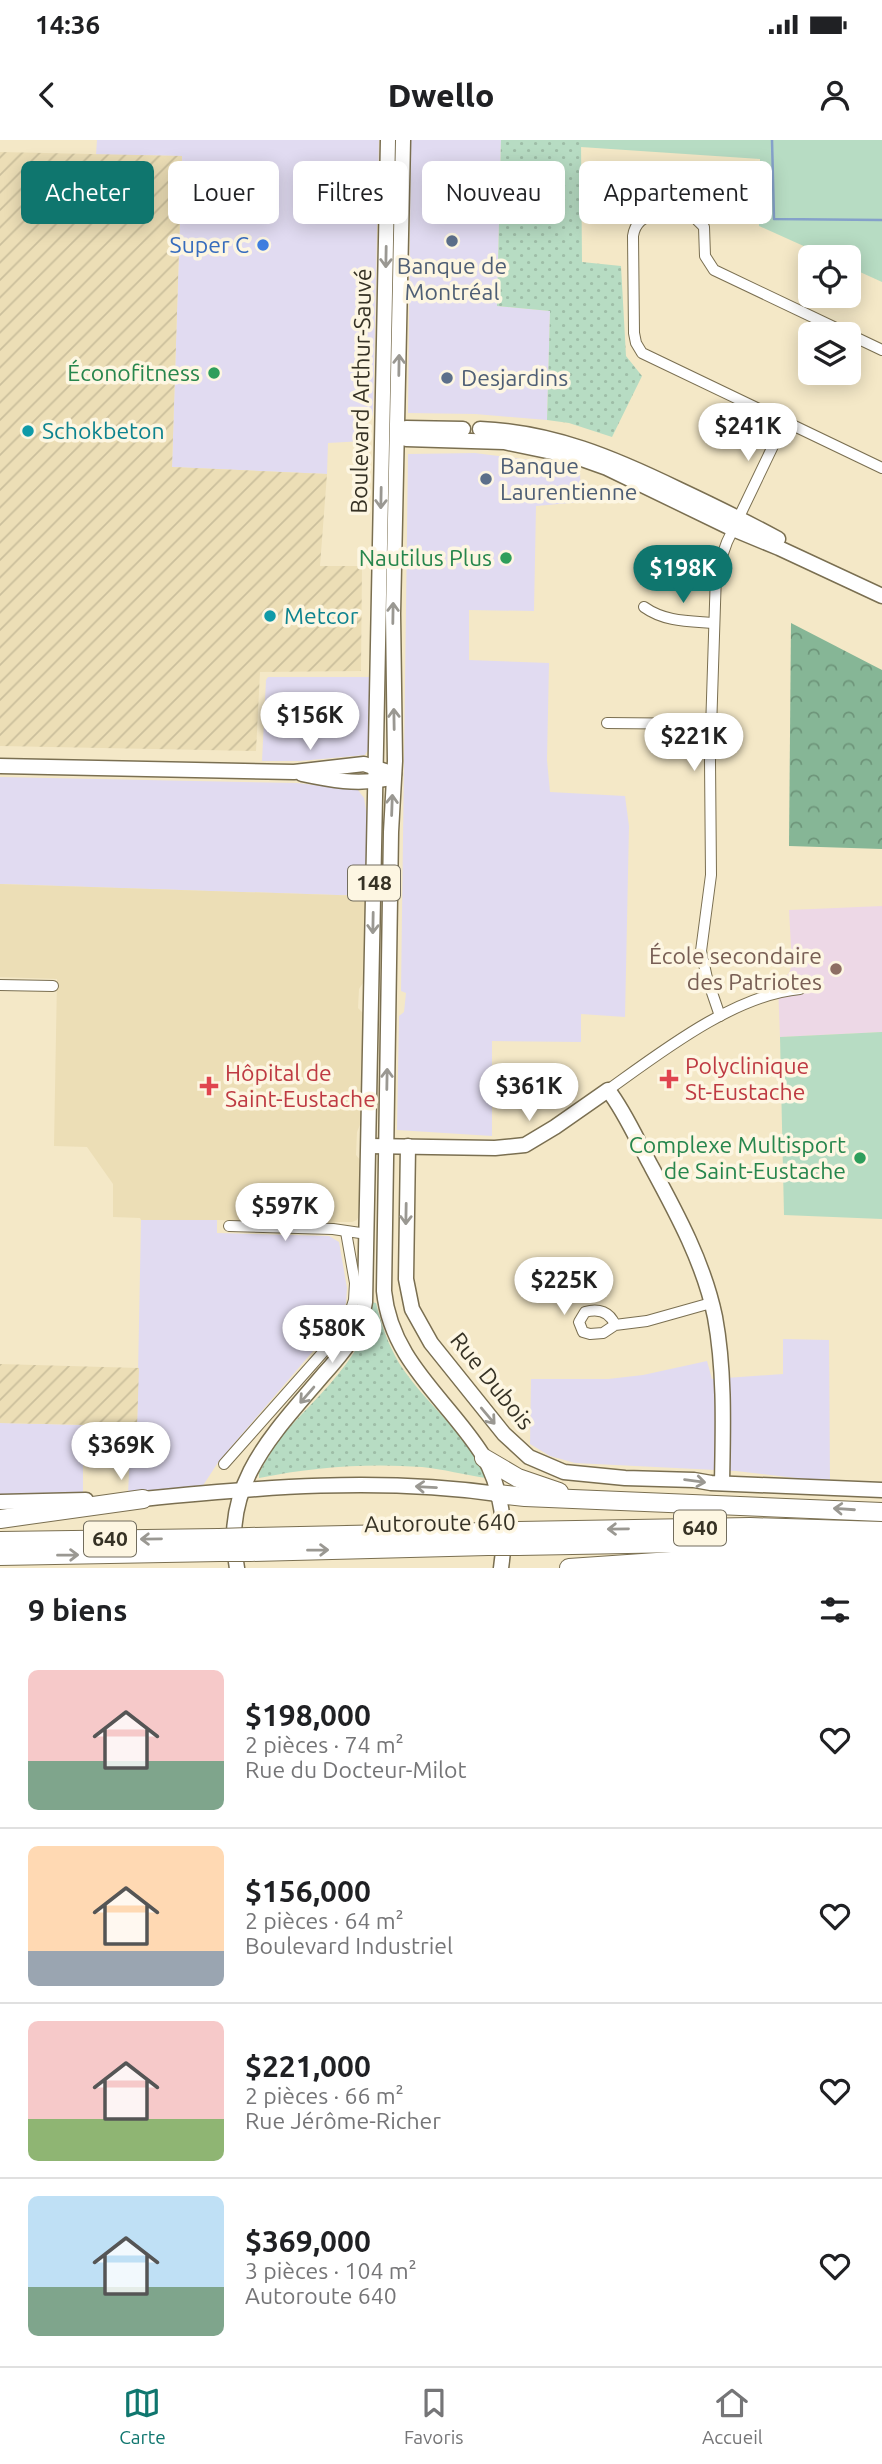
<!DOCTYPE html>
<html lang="fr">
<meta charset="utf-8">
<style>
:root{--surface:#fff;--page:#f2f2f2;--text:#202124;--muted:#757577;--line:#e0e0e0;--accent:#0f766e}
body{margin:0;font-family:Ubuntu,sans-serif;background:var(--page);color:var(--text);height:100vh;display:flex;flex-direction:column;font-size:26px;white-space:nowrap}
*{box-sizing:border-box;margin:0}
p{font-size:23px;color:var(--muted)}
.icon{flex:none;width:38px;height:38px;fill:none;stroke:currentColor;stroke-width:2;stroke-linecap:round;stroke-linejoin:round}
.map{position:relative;height:1428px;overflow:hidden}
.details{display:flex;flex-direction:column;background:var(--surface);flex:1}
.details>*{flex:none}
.top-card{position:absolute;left:21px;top:21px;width:840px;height:63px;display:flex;gap:14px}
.fabs{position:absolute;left:798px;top:105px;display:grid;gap:14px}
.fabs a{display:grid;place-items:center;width:63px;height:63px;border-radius:10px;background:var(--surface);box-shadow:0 4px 18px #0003;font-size:35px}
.price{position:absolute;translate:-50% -60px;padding:0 16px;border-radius:24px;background:#fff;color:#222;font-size:23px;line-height:46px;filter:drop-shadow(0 2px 4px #0008)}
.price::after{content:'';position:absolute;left:50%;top:42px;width:21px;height:16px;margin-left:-10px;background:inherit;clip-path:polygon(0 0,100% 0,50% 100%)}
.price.current{background:var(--accent);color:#fff}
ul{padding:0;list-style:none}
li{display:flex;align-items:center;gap:21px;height:175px;padding:0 28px}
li+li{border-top:2px solid var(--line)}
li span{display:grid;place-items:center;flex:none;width:196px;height:140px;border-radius:10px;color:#555}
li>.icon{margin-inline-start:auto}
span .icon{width:84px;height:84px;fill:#fffc;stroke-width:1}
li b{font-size:30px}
h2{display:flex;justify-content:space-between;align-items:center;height:84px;padding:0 28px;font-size:30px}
.tag{padding:0 24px;border-radius:10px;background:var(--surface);box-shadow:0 4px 18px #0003;font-size:24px;line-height:63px}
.tag.current{background:var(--accent);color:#fff}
.status{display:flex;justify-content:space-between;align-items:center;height:49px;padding:0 35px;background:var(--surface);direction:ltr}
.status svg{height:19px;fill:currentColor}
header{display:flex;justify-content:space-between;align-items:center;height:91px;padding:0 28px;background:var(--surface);font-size:32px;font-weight:800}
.tab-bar{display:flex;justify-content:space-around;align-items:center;height:98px;border-top:2px solid var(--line);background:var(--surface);font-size:19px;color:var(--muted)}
.tab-bar a{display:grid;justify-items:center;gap:4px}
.tab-bar .current{color:var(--accent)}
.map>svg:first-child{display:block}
</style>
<div class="status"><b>14:36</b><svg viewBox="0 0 49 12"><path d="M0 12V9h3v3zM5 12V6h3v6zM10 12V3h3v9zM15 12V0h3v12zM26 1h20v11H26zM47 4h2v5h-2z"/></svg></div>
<header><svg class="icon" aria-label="back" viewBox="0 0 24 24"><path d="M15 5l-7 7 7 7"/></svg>Dwello<svg class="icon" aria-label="person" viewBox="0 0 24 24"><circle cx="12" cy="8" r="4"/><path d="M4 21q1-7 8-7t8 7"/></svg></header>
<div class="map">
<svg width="882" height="1428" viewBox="0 0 882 1428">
<defs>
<pattern id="industrial-furrows" width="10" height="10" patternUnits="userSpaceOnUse" patternTransform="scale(1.75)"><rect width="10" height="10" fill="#ecdeb6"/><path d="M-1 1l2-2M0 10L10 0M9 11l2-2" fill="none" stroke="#cbbf9c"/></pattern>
<pattern id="grass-dots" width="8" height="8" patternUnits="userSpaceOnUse" patternTransform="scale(1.75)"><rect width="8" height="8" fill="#b7dcc3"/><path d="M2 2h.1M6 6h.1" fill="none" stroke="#9ebda7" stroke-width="1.8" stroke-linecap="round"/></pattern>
<pattern id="forest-crowns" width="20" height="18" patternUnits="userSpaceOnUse" patternTransform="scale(1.75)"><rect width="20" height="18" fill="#86b696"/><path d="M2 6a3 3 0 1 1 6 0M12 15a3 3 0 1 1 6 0" fill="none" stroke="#6e957a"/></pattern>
</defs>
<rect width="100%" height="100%" fill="#f4e8c7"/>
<!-- commercial -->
<g fill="#e1dbf1">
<path d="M97 0H379L373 275 366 280 364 301 328 303 327 334 172 327 182 16 96 15Z"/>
<path d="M411 0H501L497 166 550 171 547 280 475 274 408 273Z"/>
<path d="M475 313 546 322 580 332 581 362 536 366 534 471 469 470V520L549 523 547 620 550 652 625 656 629 686 625 877 581 874V902L492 901V996L397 990 399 876 404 872 406 853 401 851 408 314Z"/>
<path d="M268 537H371L369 608 365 615 300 621H262L266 540Z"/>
<path d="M0 637 297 643 358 650 364 658 368 682 366 756 0 744Z"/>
<path d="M141 1080H217V1093L329 1096 339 1102 347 1148 346 1163 338 1182 219 1321 202 1347 128 1354 131 1291 137 1286Z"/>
<path d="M783 1199 829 1200 830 1342 736 1331 575 1323 550 1316 530 1304 531 1239H608L643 1235 707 1221 712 1239 783 1234Z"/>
<path d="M0 1283 83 1285V1356L0 1358Z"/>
</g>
<!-- industrial -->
<g fill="url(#industrial-furrows)">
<path d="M0 12 182 16 172 327 327 334 320 426H362L361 531 260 532 256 611 0 606Z"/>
<path d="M0 1224 139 1228 137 1286 0 1283Z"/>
</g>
<!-- education -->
<path fill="#edd8e6" d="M882 766V892L780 897 778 844 789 833 792 825 789 770Z"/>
<!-- built -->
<path fill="#ecdeb6" d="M0 744 366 756 365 840 359 849 358 868 363 873 364 878 362 980 357 992 356 1015 361 1021 360 1073 357 1080 352 1082H335L334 1084 217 1080H141L140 1078 113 1077V1044L87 1007 54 1006 57 839 0 837Z"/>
<!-- grass -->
<g fill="url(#grass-dots)">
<path d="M501 0H581L582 122 621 126 626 216 642 236 612 297 569 283 547 280 550 171 497 166Z"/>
<path d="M371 1162 376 1163C381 1184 388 1204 399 1223 425 1264 467 1293 486 1338 465 1335 443 1329 422 1327 367 1323 313 1327 259 1338V1333C266 1321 273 1307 282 1296 311 1262 373 1210 371 1162Z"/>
</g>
<!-- forest -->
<path fill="url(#forest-crowns)" d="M791 483 882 530V709L789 706Z"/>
<!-- park -->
<g fill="#b7dcc3">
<path d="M581 0H882V142L849 127V117H828L759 86 760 19 581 7Z"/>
<path d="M882 892V1079L784 1075 780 897Z"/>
</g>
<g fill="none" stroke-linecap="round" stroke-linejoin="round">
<!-- stream -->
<path stroke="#85a1ca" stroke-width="2.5" d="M772 0 774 79 882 80"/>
<defs>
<g id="street">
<path d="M882 210 714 130 705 116 704 87 695 78C674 71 637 68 633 96L634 193 636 203 642 213 882 328"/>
<path d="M644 467C665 482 689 481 714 483"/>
<path d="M607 583 711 584"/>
<path d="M0 845 53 846"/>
<path d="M720 876 707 838 701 811 711 735 710 621 716 433 727 402 785 281"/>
<path d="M608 950C661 912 734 855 800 849"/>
<path d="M229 1086 333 1089 367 1094"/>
<path d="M615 1185C610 1172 599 1168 585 1172L579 1182 583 1192 590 1194 603 1193 615 1185 647 1181 711 1163"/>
<path d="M224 1324 325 1210 348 1179 354 1160 355 1143 346 1092"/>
</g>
<g id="secondary">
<path d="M406 288 463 289"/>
<path d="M480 289C553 292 614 318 678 349 712 365 745 381 778 399"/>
<path d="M406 299 504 302 576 317 607 328 733 389 779 408 882 456"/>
<path d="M0 626 294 632 364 624 394 634"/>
<path d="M302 634C330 640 357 645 386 639"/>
<path d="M369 1006 495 1008 525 1005 555 987 608 950C625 972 637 1000 650 1024 676 1072 704 1123 715 1177 725 1231 723 1289 722 1343"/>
<path d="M408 1006 406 1139 412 1169 431 1203 504 1294 529 1317 564 1332 625 1338 694 1340 711 1343 882 1350"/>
<path d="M0 1362 86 1360"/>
</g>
<g id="primary">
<path d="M403 0 393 474 395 621 391 692 384 1151C391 1221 447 1259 482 1314 502 1346 507 1391 501 1428"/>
<path d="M143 1359C261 1347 379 1337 498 1354"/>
<path d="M237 1428C220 1345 274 1293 323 1235 343 1213 361 1192 365 1162L388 0"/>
</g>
<g id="highway">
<path d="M484 1318 518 1338 559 1352"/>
<path d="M498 1354 525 1357 882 1372"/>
<path d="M0 1379 143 1359"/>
<path d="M518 1391 750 1387 882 1391"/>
<path d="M249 1397 487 1392"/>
<path d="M0 1401 219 1398"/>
<path d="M518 1406 786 1401 882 1404"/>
<path d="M250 1412 488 1406"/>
<path d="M0 1416 220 1412"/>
<path d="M569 1428 701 1419H882"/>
</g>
</defs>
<!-- street casing -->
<use href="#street" stroke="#7a6f51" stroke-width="12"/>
<!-- secondary casing -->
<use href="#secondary" stroke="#7a6f51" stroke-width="17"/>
<!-- primary casing -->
<use href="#primary" stroke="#7a6f51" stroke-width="17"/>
<!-- highway casing -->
<use href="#highway" stroke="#7a6f51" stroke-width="20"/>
<!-- street -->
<use href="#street" stroke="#fff" stroke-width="10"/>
<!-- secondary -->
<use href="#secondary" stroke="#fff" stroke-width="14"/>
<!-- primary -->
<use href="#primary" stroke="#fff" stroke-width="14"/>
<!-- highway -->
<use href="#highway" stroke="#fff" stroke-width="18"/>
<defs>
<g id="highway-bridge">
<path d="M487 1392 518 1391"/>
<path d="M219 1398 249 1397"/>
<path d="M488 1406H518"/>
<path d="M220 1412H250"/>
</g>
</defs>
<!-- highway-bridge casing -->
<use href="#highway-bridge" stroke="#7a6f51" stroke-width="20" stroke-linecap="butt"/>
<!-- highway-bridge -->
<use href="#highway-bridge" stroke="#fff" stroke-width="18"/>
</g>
<!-- one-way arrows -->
<defs><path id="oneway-shaft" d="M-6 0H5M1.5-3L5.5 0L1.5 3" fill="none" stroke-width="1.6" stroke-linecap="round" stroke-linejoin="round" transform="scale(1.75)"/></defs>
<g stroke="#9a9892">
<use href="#oneway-shaft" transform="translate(386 117) rotate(91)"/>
<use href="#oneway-shaft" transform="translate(399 225) rotate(-89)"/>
<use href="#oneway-shaft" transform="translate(381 358) rotate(91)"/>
<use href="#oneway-shaft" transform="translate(393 473) rotate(-89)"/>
<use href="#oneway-shaft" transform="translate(394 579) rotate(-91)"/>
<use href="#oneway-shaft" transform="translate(392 665) rotate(-88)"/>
<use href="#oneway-shaft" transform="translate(373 783) rotate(91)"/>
<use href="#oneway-shaft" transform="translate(387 939) rotate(-89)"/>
<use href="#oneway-shaft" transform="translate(406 1074) rotate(91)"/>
<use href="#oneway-shaft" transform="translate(307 1255) rotate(131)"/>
<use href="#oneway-shaft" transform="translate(488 1276) rotate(50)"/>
<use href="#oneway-shaft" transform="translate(695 1341) rotate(7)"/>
<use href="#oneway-shaft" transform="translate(426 1347) rotate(-177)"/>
<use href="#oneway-shaft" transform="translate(844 1369) rotate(-176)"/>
<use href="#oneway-shaft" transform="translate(618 1389) rotate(179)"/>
<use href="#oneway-shaft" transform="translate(151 1399) rotate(179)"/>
<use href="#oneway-shaft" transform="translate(318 1410) rotate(-1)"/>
<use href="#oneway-shaft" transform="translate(68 1415) rotate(-1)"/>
</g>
<!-- markers -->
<g fill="#5c6f8a" stroke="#fdf6e2" stroke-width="2.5">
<circle cx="452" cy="101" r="7"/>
<circle cx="447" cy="238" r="7"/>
<circle cx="486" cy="339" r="7"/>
</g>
<circle fill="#3f7fe0" stroke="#fdf6e2" stroke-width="2.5" cx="263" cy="105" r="7"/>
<g fill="#2e9e5b" stroke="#fdf6e2" stroke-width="2.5">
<circle cx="214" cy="233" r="7"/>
<circle cx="506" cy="418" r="7"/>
<circle cx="860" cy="1018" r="7"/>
</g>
<g fill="#0f9aa8" stroke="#fdf6e2" stroke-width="2.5">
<circle cx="28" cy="291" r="7"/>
<circle cx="270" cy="476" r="7"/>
</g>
<circle fill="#8d6e63" stroke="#fdf6e2" stroke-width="2.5" cx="836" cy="829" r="7"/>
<g fill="#e0444e" stroke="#fdf6e2" stroke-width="2.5">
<path d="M665.5 928.5h7v7h7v7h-7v7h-7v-7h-7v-7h7z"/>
<path d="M205.5 935.5h7v7h7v7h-7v7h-7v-7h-7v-7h7z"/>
</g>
<g text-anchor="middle" stroke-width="7" stroke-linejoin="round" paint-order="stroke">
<!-- shield labels -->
<g fill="#fdf6e2" stroke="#726d5e" stroke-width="2">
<rect x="348" y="725.5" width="52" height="35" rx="5"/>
<rect x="674" y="1370.5" width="52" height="35" rx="5"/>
<rect x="84" y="1381.5" width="52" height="35" rx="5"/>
</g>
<g font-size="21" font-weight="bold" fill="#363225">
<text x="374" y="750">148</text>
<text x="700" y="1395">640</text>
<text x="110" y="1406">640</text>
</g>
<!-- shop labels -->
<g font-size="23" fill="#366cbe" stroke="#fdf6e2" text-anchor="end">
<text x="249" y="113">Super C</text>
</g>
<!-- service labels -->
<g font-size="23" fill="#4e5e75" stroke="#fdf6e2" text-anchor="start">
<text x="452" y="134" text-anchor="middle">Banque de<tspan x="452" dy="26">Montréal</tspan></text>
<text x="461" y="246">Desjardins</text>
<text x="500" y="334">Banque<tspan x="500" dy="26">Laurentienne</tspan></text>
</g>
<!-- leisure labels -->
<g font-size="23" fill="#27864d" stroke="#fdf6e2" text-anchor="end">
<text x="200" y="241">Éconofitness</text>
<text x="492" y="426">Nautilus Plus</text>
<text x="846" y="1013">Complexe Multisport<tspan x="846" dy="26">de Saint-Eustache</tspan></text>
</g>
<!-- street labels -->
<g font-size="23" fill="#363225" stroke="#fdf6e2">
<text transform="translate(361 251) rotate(-89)" y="8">Boulevard Arthur-Sauvé</text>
<text transform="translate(492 1241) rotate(51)" y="8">Rue Dubois</text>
<text transform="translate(440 1383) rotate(-1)" y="8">Autoroute 640</text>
</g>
<!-- culture labels -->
<g font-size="23" fill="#0d838f" stroke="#fdf6e2" text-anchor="start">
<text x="42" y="299">Schokbeton</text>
<text x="284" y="484">Metcor</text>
</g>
<!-- education labels -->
<g font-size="23" fill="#785e54" stroke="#fdf6e2" text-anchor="end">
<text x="822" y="824">École secondaire<tspan x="822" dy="26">des Patriotes</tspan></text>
</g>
<!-- health labels -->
<g font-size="23" fill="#be3a42" stroke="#fdf6e2" text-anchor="start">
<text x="685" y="934">Polyclinique<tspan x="685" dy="26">St-Eustache</tspan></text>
<text x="225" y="941">Hôpital de<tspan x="225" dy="26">Saint-Eustache</tspan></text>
</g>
</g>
</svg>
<div class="fabs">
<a><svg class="icon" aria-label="locate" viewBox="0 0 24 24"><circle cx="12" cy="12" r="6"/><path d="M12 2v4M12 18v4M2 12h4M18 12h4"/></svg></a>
<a><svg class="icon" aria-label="layers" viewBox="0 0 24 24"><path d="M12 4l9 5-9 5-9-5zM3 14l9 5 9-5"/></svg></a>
</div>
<b class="price" style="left:748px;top:323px">$241K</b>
<b class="price current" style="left:683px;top:465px">$198K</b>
<b class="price" style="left:310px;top:612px">$156K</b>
<b class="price" style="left:694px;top:633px">$221K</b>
<b class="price" style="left:529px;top:983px">$361K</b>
<b class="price" style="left:285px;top:1103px">$597K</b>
<b class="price" style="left:564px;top:1177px">$225K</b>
<b class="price" style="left:332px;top:1225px">$580K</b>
<b class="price" style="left:121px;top:1342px">$369K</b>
<div class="top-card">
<a class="tag current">Acheter</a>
<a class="tag">Louer</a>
<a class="tag">Filtres</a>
<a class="tag">Nouveau</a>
<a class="tag">Appartement</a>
</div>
</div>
<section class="details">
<h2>9 biens<svg class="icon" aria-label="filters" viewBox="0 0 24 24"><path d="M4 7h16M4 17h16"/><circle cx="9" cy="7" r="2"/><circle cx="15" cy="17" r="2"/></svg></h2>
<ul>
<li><span style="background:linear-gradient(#f6c9c9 65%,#7fa58c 0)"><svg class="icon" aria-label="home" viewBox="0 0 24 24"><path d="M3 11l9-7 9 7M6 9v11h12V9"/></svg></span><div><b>$198,000</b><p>2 pièces · 74 m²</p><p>Rue du Docteur-Milot</p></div><svg class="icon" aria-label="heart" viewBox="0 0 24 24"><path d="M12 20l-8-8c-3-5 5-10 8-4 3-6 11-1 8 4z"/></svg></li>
<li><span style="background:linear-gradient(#ffd9b3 75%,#9aa5b1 0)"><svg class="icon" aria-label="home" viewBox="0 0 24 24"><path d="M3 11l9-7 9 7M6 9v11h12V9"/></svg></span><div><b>$156,000</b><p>2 pièces · 64 m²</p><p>Boulevard Industriel</p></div><svg class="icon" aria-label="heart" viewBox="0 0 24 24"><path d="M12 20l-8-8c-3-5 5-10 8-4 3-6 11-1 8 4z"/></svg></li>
<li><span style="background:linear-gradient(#f6c9c9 70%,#8fb573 0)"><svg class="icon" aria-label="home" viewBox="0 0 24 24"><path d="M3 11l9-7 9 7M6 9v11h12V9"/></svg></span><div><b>$221,000</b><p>2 pièces · 66 m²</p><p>Rue Jérôme-Richer</p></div><svg class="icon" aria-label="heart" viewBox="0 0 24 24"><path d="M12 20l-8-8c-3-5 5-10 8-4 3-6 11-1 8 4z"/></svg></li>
<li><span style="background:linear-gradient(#bfe0f5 65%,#7fa58c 0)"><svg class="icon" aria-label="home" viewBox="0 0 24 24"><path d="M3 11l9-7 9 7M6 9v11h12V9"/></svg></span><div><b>$369,000</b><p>3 pièces · 104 m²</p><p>Autoroute 640</p></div><svg class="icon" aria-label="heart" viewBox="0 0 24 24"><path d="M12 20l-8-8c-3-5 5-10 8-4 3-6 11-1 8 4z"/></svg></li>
</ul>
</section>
<nav class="tab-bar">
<a class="current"><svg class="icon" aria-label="map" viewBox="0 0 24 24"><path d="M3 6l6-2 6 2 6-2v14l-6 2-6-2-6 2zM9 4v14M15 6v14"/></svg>Carte</a>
<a><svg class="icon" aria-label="saved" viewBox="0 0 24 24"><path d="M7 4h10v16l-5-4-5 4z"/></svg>Favoris</a>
<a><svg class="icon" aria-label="home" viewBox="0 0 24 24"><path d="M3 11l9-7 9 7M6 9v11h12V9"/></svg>Accueil</a>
</nav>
